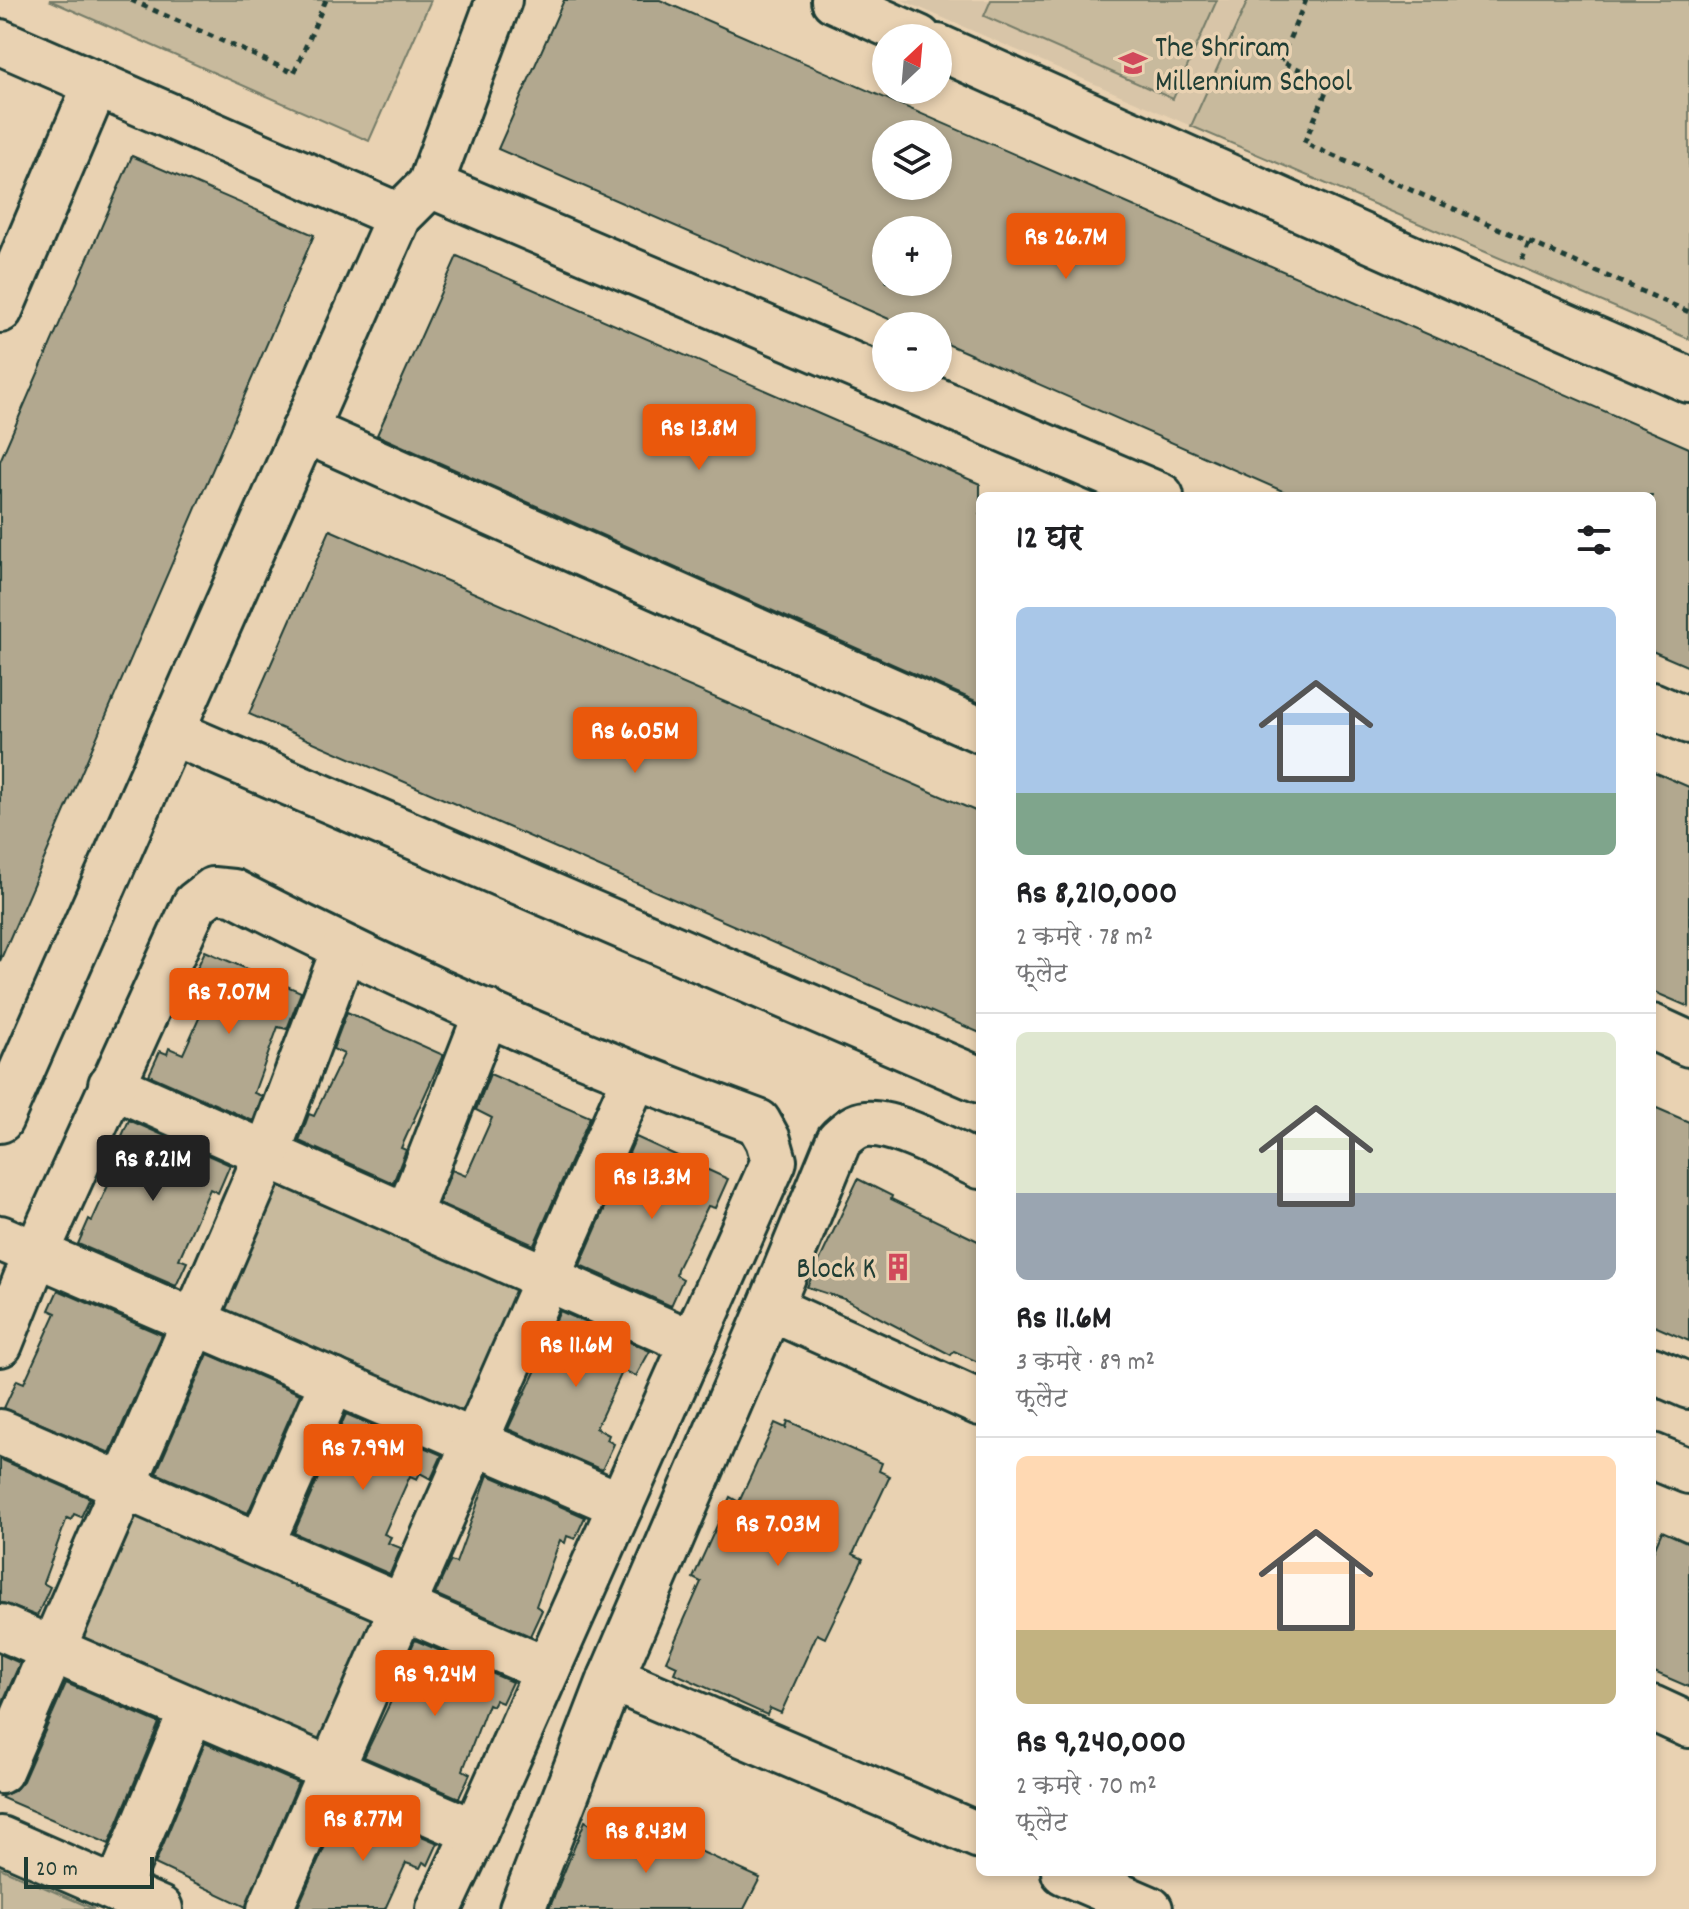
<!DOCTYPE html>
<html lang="hi">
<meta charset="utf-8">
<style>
:root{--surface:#fff;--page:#f6f6f6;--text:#202124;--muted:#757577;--line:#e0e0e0;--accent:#ea580c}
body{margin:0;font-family:Dekko,"Playpen Sans Deva",sans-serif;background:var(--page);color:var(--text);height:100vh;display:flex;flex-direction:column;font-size:30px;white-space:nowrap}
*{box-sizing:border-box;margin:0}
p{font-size:26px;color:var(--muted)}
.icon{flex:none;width:44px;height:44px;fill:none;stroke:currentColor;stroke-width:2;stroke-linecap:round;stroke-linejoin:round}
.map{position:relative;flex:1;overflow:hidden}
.details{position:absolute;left:976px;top:492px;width:680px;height:1384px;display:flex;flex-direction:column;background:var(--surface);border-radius:12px;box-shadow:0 4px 12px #0003}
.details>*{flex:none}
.needle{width:52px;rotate:26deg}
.controls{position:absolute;left:872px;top:24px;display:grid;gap:16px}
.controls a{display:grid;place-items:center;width:80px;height:80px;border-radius:50%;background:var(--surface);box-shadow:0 4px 12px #0003;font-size:40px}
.scale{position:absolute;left:24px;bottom:20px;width:130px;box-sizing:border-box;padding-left:8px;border:4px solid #1f3d34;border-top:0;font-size:22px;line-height:28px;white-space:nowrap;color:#1f3d34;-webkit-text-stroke:6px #e9d2b2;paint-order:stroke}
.price{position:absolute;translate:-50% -68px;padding:0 18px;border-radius:8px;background:var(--accent);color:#fff;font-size:26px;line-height:52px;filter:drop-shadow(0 2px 4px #0008)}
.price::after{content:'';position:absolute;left:50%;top:48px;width:24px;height:18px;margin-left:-12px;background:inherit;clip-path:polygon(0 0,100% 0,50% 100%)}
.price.active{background:#222;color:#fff}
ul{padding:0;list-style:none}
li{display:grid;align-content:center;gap:16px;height:424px;padding:0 40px}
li+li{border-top:2px solid var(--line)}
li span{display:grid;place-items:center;height:248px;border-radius:12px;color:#555}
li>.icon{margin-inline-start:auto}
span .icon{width:144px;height:144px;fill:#fffc;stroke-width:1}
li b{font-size:34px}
h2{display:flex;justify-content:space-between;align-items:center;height:96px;padding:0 40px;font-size:34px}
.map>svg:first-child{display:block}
</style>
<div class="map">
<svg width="1689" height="1909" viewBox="0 0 1689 1909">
<rect width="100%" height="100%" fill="#e9d2b2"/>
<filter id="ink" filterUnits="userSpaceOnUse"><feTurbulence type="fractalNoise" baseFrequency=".0125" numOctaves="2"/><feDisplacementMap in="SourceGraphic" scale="16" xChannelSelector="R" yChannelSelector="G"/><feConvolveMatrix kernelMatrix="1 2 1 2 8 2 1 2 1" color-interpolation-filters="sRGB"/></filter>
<g filter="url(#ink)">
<!-- built -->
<path fill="#d8c5a8" d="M902 0H1248L1191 126Z"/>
<!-- green -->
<g fill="#c8ba9d" stroke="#747c68" stroke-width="2">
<path d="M49 0H431L369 141Z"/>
<path d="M991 0H1217L1173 99 984 16Z"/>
<path d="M1248 0H1689V339L1191 126Z"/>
<path d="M277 1182 520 1287 464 1417 219 1311Z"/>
<path d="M132 1510 375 1616 318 1746 74 1640Z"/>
<path d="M0 1868 94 1909H0Z"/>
</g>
<!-- building -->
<g fill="#b2a88f" stroke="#1f3d34" stroke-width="2" fill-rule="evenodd">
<path d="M564 0H660L1689 448V667L1652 651V496H1294L938 340V326H905L498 149ZM886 134H938V186H886ZM886 230H938V282H886Z"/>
<path d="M132 156 314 235 0 961V461Z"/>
<path d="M457 256 980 484V703L377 435Z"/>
<path d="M330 530 980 813V1033L249 714Z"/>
<path d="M1652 771 1689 787V1007L1652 991Z"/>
<path d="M205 951 301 992 287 1029 278 1027 254 1093 262 1096 253 1121 149 1075 160 1051 167 1054 169 1048 183 1054 209 996 196 989 198 984 191 981Z"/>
<path d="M347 1012 443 1055 401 1148 406 1150 393 1183 299 1141 309 1114 314 1116 344 1054 333 1049Z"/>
<path d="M490 1074 590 1117 534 1245 439 1203 452 1170 466 1176 492 1118 476 1110Z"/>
<path d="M1652 1106 1689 1122V1341L1652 1325Z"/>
<path d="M129 1120 230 1165 218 1193 210 1189 179 1259 187 1262 176 1286 78 1244 89 1219 92 1221 124 1150 117 1147Z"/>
<path d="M636 1137 728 1179 715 1208 708 1206 677 1269 676 1275 683 1279 671 1306 580 1265Z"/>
<path d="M858 1179 892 1196 891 1199 980 1242V1363L954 1351 951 1355 844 1299 807 1287Z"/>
<path d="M58 1290 162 1335 110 1453 4 1408 17 1380 24 1383 56 1313 49 1310Z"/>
<path d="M560 1311 650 1351 636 1376 623 1370 596 1428 609 1435 607 1440 614 1444 602 1470 508 1429 551 1338V1331Z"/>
<path d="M208 1354 300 1394 248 1513 156 1473Z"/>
<path d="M346 1414 442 1455 431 1479 420 1473 417 1479 410 1476 384 1534 391 1537 388 1543 401 1548 390 1574 294 1533Z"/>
<path d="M788 1421 882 1463 879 1471 890 1476 853 1554 863 1559 825 1638 817 1634 781 1713 770 1708 767 1715 674 1673 677 1666 666 1661 701 1582 693 1578 730 1497 739 1502 775 1423 786 1428Z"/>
<path d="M0 1459 90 1498 81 1517 74 1514 71 1520 67 1518 43 1583 50 1587 37 1616 0 1602Z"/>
<path d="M488 1475 585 1517 575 1539 567 1536 565 1543 560 1540 536 1606 542 1610 530 1636 435 1594 448 1566 451 1561 456 1563Z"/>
<path d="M1662 1531 1689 1543V1687L1652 1671V1554Z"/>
<path d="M415 1640 512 1682 502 1703 495 1700 492 1706 488 1704 463 1770 470 1774 459 1798 364 1757 407 1668 406 1660Z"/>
<path d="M0 1654 20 1663 0 1708Z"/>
<path d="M66 1683 159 1723 109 1844 0 1797 14 1791 23 1781Z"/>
<path d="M205 1743 298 1783 246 1907 155 1864Z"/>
<path d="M344 1803 438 1843 428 1865 423 1862 420 1868 406 1863 385 1909H297Z"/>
<path d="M597 1814 676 1851 680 1842 760 1878 744 1909H549L585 1821 592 1825Z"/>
</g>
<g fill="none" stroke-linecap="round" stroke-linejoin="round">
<defs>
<g id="minor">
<path d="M834 0 919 38"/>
<path d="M0 42 399 216"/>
<path d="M938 47 1505 300 1689 380"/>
<path d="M430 185 1161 496"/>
<path d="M0 310 96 84"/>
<path d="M304 430 980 730"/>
<path d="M1652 705 1689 721"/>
<path d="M171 732 980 1080"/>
<path d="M1652 1027 1689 1044"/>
<path d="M111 1085 693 1343"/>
<path d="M0 1120 399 216 430 185 499 0"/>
<path d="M407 1217 487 1012"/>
<path d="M0 1238 621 1505"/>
<path d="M770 1308 980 1403"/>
<path d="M0 1344 36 1254 195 904 213 890 233 892C403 980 579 1057 758 1122L768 1140 774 1161 475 1832 439 1909"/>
<path d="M1652 1370 1689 1386"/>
<path d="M0 1432 547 1670"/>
<path d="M1652 1456 1689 1471"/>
<path d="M261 1545 333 1381"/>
<path d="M0 1627 475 1832"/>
<path d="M611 1678 980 1836"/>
<path d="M1652 1708 1689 1725"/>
<path d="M0 1771 267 1154 344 949"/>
<path d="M0 1839 160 1909"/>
<path d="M1064 1872 1150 1909"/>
<path d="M117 1890 192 1710"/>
<path d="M270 1909 635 1077"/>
<path d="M522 1909 611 1678 770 1308 839 1140C847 1133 854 1125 866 1124 895 1121 952 1153 980 1166"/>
</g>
</defs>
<!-- minor casing -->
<use href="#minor" stroke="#1f3d34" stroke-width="50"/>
<!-- path -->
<g stroke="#1f3d34" stroke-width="5" stroke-dasharray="6 6" stroke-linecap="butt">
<path d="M131 0 294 73 326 0"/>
<path d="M1306 0 1280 61 1330 83 1304 143 1689 312"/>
<path d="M1522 260 1529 242"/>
</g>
<!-- minor -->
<use href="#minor" stroke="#e9d2b2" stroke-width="44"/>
</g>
</g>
<!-- icons -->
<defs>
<symbol id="school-bare" viewBox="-9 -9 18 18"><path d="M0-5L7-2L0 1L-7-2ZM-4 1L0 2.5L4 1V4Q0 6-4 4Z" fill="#d1495b" stroke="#e9d2b2" stroke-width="2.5" paint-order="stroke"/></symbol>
<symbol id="building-bare" viewBox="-9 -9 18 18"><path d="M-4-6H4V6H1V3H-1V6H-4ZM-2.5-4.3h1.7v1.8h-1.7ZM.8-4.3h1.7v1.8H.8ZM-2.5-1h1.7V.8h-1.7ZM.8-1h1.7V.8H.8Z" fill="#d1495b" stroke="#e9d2b2" stroke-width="2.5" paint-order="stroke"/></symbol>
</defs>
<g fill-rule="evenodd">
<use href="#school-bare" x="1113" y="43" width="40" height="40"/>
<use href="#building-bare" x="878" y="1247" width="40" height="40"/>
</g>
<g text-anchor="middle" stroke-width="7" stroke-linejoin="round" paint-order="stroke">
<!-- poi labels -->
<g font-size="30" fill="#1f3d34" stroke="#e9d2b2" text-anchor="start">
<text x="1155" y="56">The Shriram<tspan x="1155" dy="34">Millennium School</tspan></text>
<text x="876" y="1277" text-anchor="end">Block K</text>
</g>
</g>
</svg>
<div class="controls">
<a><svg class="needle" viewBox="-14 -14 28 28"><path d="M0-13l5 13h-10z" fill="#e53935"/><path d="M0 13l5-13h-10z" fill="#757577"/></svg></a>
<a><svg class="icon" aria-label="layers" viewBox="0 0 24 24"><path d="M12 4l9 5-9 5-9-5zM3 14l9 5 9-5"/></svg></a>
<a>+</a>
<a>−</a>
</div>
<div class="scale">20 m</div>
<b class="price" style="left:1066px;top:281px">Rs 26.7M</b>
<b class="price" style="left:699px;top:472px">Rs 13.8M</b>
<b class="price" style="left:635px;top:775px">Rs 6.05M</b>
<b class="price" style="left:229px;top:1036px">Rs 7.07M</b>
<b class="price active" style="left:153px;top:1203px">Rs 8.21M</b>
<b class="price" style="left:652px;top:1221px">Rs 13.3M</b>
<b class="price" style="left:576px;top:1389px">Rs 11.6M</b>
<b class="price" style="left:363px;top:1492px">Rs 7.99M</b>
<b class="price" style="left:778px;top:1568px">Rs 7.03M</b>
<b class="price" style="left:435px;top:1718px">Rs 9.24M</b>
<b class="price" style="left:363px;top:1863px">Rs 8.77M</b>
<b class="price" style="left:646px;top:1875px">Rs 8.43M</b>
<section class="details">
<h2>12 घर<svg class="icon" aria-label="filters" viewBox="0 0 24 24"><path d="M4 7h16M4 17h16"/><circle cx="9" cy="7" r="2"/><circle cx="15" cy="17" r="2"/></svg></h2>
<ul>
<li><span style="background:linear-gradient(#a9c7e8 75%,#7fa58c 0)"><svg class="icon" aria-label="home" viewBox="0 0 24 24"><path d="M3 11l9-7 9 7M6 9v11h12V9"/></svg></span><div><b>Rs 8,210,000</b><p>2 कमरे · 78 m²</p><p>फ़्लैट</p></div></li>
<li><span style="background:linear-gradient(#dfe7d0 65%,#9aa5b1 0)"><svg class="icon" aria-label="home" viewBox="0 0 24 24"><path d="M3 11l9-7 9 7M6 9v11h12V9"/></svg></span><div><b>Rs 11.6M</b><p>3 कमरे · 89 m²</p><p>फ़्लैट</p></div></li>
<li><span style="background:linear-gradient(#ffd9b3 70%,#c2b280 0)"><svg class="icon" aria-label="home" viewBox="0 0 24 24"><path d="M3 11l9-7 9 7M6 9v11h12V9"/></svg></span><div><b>Rs 9,240,000</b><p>2 कमरे · 70 m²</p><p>फ़्लैट</p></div></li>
</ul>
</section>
</div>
